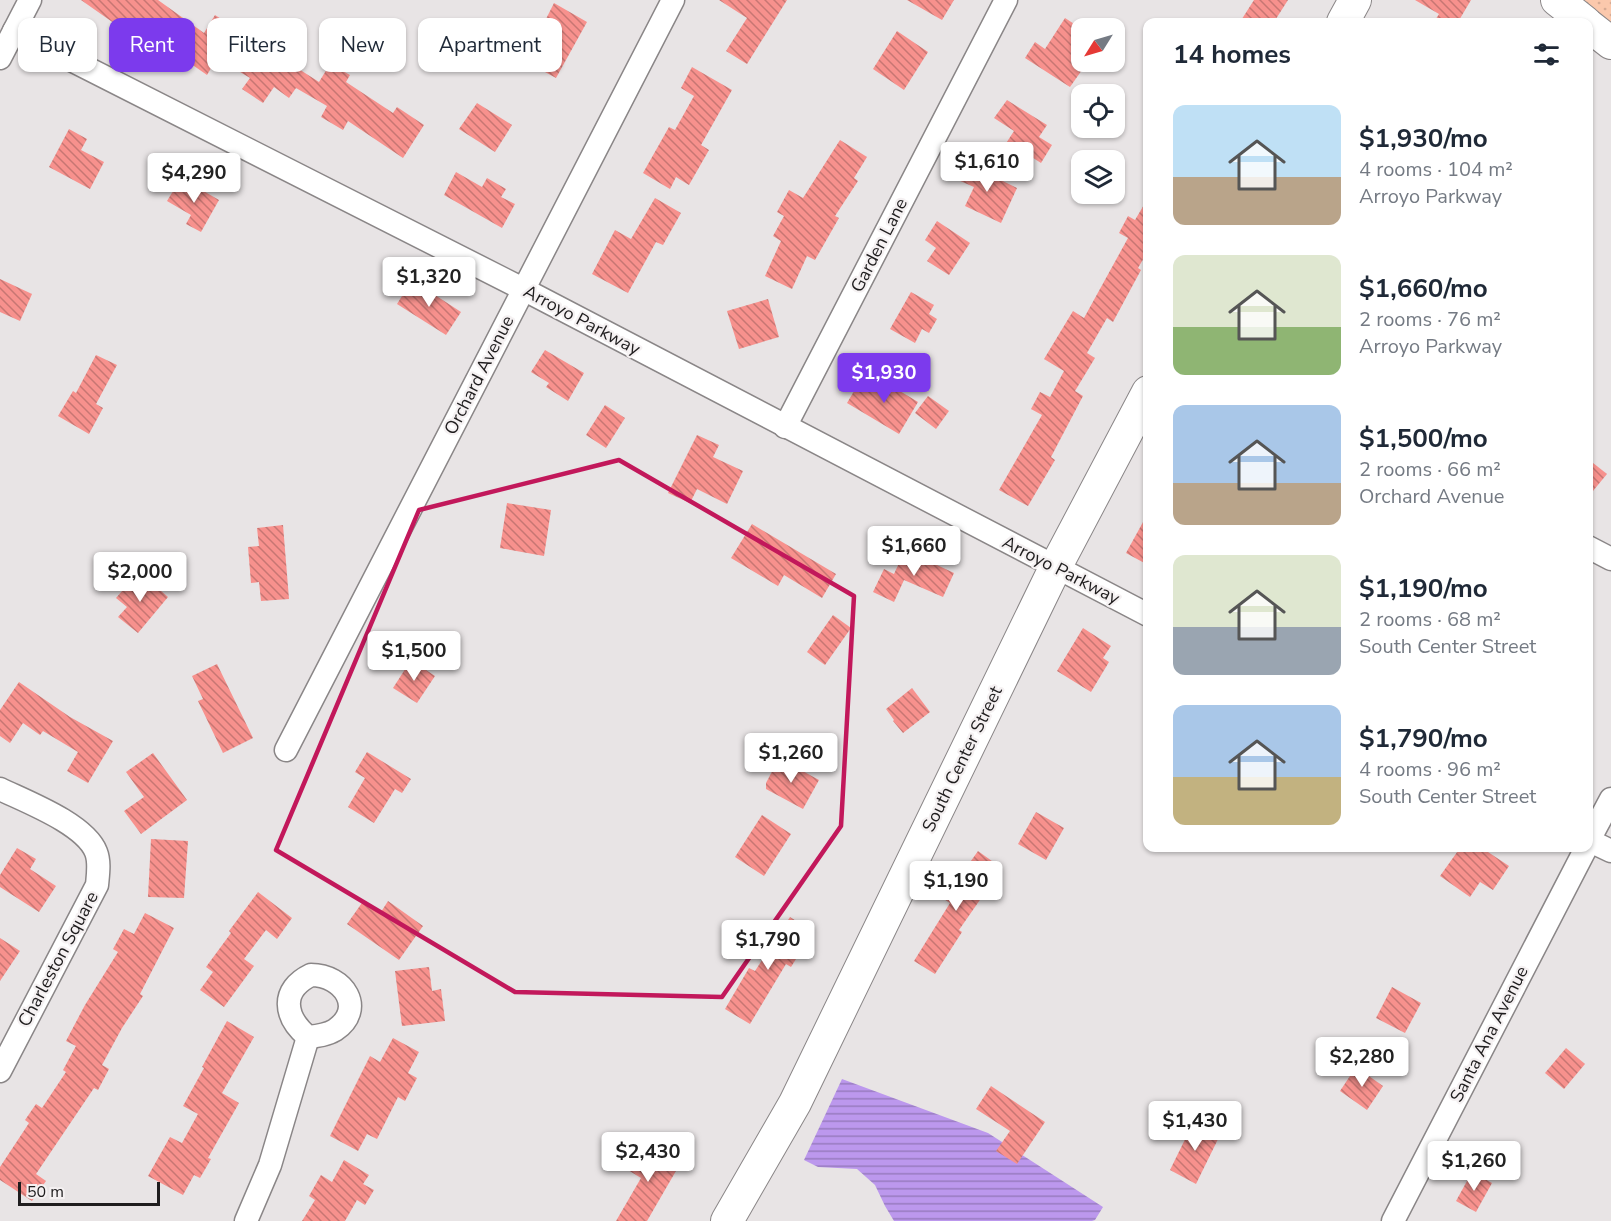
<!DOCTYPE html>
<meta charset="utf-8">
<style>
:root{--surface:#fff;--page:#f2f2f3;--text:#1f2937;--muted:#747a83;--accent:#7c3aed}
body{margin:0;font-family:"Nunito Sans",sans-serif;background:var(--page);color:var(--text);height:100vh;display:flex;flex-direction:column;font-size:22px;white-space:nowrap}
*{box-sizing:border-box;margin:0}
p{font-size:20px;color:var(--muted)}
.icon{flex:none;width:33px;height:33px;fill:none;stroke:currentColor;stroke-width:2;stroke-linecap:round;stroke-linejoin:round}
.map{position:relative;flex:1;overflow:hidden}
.drawer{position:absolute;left:1143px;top:18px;width:450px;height:834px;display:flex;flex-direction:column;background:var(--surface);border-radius:12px;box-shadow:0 2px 4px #0004}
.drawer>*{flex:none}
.top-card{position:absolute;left:18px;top:18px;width:570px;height:54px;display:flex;gap:12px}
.needle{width:39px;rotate:233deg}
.controls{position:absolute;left:1071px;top:18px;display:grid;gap:12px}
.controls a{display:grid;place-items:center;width:54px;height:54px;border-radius:12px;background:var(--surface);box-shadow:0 2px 4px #0004;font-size:30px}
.scale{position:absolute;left:18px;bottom:15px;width:142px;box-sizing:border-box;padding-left:6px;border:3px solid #1f1d1e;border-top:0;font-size:16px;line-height:21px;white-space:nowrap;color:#1f1d1e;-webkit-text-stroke:4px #f5f1f2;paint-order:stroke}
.price{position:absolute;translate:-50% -51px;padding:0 14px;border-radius:6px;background:#fff;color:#222;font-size:20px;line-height:39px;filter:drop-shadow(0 2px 3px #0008)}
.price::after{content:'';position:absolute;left:50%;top:36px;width:18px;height:14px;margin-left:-9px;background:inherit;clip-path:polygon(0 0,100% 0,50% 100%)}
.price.current{background:var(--accent);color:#fff}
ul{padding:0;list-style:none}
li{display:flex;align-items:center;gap:18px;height:150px;padding:0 30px}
li span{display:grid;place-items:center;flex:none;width:168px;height:120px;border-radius:12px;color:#555}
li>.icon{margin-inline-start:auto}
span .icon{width:72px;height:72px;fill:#fffc;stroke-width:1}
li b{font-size:26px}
h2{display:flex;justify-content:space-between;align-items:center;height:72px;padding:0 30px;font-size:26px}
.pill{padding:0 21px;border-radius:12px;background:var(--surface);box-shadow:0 2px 4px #0004;font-size:21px;line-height:54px}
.pill.current{background:var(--accent);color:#fff}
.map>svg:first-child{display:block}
</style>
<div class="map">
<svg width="1611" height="1221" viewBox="0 0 1611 1221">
<defs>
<pattern id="grass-dots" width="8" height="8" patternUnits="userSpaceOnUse" patternTransform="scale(1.5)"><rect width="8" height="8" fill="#fbc8ac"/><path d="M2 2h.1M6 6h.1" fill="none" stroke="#d7ab94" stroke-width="1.8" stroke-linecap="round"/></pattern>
<pattern id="water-rules" width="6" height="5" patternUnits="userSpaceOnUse" patternTransform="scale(1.5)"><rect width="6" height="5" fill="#bc98ed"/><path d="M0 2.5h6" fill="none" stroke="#987bbf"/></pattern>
<pattern id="building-back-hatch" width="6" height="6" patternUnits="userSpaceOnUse" patternTransform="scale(1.5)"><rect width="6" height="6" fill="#f7918d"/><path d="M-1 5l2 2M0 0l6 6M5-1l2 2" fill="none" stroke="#c77673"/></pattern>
</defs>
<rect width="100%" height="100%" fill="#e8e4e5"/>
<!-- grass -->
<path fill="url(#grass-dots)" d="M1558 0H1611V41Z"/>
<!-- water -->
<path fill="url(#water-rules)" d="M842 1079 988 1133 1103 1207 1095 1220 1092 1221H894L885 1206 875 1185 857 1169 818 1167 804 1160Z"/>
<!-- building -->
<g fill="url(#building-back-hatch)">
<path d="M81 0H158L204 33 215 15 319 82 330 64 350 75 346 82 393 113 397 107 424 125 403 158 348 121 343 130 321 117 327 106 296 88 289 98 274 87 263 103 242 89 250 78 217 58 207 75 151 36 145 45Z"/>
<path d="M719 0H787L747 64 726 51 747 18Z"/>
<path d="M907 0H954L942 20Z"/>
<path d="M1254 0H1288L1274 22H1240Z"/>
<path d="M1415 0H1471L1458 22H1434L1439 14Z"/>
<path d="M554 3 587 22 556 78 534 66 557 26 546 19Z"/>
<path d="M1065 18 1082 29V70L1070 87 1025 58 1035 42 1045 49Z"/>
<path d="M897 31 928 52 904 90 873 69Z"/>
<path d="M692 67 732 90 701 145 709 150 689 185 676 177 670 189 643 173 669 127 675 130 694 96 681 88Z"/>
<path d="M1007 100 1047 125 1039 137 1052 145 1041 163 1030 156 1024 166 1001 151 1014 131 994 118Z"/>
<path d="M477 103 512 125 495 152 459 129Z"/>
<path d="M69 129 87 139 81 150 104 162 90 189 49 167Z"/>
<path d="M840 140 867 157 854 178 858 181 835 216 839 218 815 260 807 256 792 289 765 276 781 241 773 236 784 216 777 212 789 190 803 198Z"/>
<path d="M966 163 1017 188 1001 223 965 206 974 187 958 180Z"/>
<path d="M456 172 482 187 487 178 506 189 501 197 515 204 502 228 444 195Z"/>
<path d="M181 178 219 200 201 232 186 224 191 215 167 201Z"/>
<path d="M655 198 681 213 663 245 656 242 628 293 592 274 615 230 631 239Z"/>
<path d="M1148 198V251L1138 268 1141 270 1113 322 1107 318 1087 353 1095 358 1075 391 1083 396 1051 457 1055 460 1028 506 999 490 1042 415 1031 409 1040 392 1050 397 1064 371 1044 359 1073 311 1084 318 1128 238 1119 233 1128 216 1135 220Z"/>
<path d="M937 221 970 243 949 275 927 261 936 248 925 240Z"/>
<path d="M0 279 32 294 20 321 0 312Z"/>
<path d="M412 280 461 312 446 335 397 304Z"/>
<path d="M911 292 934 305 929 314 937 319 929 333 922 329 915 343 890 329Z"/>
<path d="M768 299 779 337 739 349 727 311Z"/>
<path d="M545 350 584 373 568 401 546 387 549 383 531 372Z"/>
<path d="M96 355 117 365 96 404 103 408 89 434 58 416 73 391 76 393Z"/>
<path d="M880 379 918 402 899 434 847 403 860 381 875 389Z"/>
<path d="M928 396 949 411 936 429 915 413Z"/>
<path d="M605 405 625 418 606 448 586 435Z"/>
<path d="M697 435 719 445 713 457 743 471 727 504 697 489 690 503 668 493Z"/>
<path d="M1588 459 1607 474 1588 497Z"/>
<path d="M507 503 551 510 544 556 500 548Z"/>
<path d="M1148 513V565L1126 553Z"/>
<path d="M752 524 836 574 822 598 784 575 778 586 731 558Z"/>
<path d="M283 525 289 599 261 601 259 582 251 583 248 547 259 546 257 528Z"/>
<path d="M905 550 954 573 943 597 904 580 894 602 873 592 884 569 894 574Z"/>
<path d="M144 576 168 597 138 633 118 617 127 607 116 598 128 584 133 588Z"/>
<path d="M833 615 851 628 825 665 807 652Z"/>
<path d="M1083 628 1111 646 1103 658 1109 662 1091 692 1057 671Z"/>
<path d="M411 660 435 676 417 703 393 688Z"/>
<path d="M217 664 253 738 223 753 198 701 203 699 192 676Z"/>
<path d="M19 682 70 717 113 741 88 783 67 771 78 752 43 731 40 735 23 723 10 743 0 736V710Z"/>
<path d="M912 688 930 712 903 733 893 721 894 720 886 709Z"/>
<path d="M367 752 411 779 402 793 395 789 374 823 348 807 365 778 355 772Z"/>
<path d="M153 753 187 800 141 834 124 811 144 797 126 772Z"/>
<path d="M779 758 819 780 803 809 766 789V783Z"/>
<path d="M1036 812 1064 828 1046 860 1018 844Z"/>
<path d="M762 815 791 834 764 876 735 857Z"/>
<path d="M151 839 188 841 184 898 148 897Z"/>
<path d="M17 848 36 859 30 869 56 886 39 912 0 887V875Z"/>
<path d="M1460 848H1482L1509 866 1493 890 1480 882 1470 897 1440 876Z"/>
<path d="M978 851 996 864 985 880 991 884 959 930 962 932 935 974 914 961 950 903 944 899Z"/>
<path d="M258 892 292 918 277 939 266 930 244 959 254 966 224 1007 200 990 213 972 206 967 231 933 229 931Z"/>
<path d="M364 900 381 912 388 901 423 926 399 960 347 924Z"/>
<path d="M145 913 174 928 140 994 143 996 122 1028 102 1065 109 1069 98 1090 94 1088 36 1174 46 1181 32 1201 0 1180V1167L29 1123 25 1120 36 1104 42 1108 66 1072 63 1070 76 1046 66 1041 85 1005 118 952 113 949 124 929 134 934Z"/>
<path d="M790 917 813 932 791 967 786 964 750 1024 725 1009 749 968 755 971Z"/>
<path d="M0 938 20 951 0 981Z"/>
<path d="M429 967 432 991 441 989 445 1021 402 1026 395 971Z"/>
<path d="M1392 987 1421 1003 1405 1033 1376 1018Z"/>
<path d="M227 1021 254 1037 222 1093 239 1103 208 1158 211 1159 200 1178 194 1175 183 1195 148 1176 170 1137 182 1143 198 1114 183 1106 204 1068 202 1067Z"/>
<path d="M393 1038 419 1052 408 1073 417 1078 405 1101 398 1097 377 1139 367 1134 358 1151 330 1136 370 1056 380 1062Z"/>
<path d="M1566 1048 1585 1064 1564 1089 1545 1073Z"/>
<path d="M1356 1067 1383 1086 1367 1110 1340 1091Z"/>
<path d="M991 1086 1045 1122 1017 1164 996 1151 1010 1131 976 1109Z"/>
<path d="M1195 1119 1221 1133 1196 1184 1170 1170Z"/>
<path d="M644 1143 680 1164 647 1221H616L641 1178 628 1170Z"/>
<path d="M344 1160 369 1175 363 1184 374 1190 365 1205 357 1200 345 1221H302L315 1200 309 1196 321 1175 332 1182Z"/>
<path d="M1472 1172 1492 1183 1476 1212 1456 1201Z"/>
</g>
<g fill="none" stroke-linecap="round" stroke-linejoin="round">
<defs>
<g id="street">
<path d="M14 31 523 289 1148 615"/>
<path d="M0 58 30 0"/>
<path d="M785 427 1006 0"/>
<path d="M1588 547 1611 559"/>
<path d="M286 750 673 0"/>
<path d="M0 789C27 802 85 824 96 852 100 862 98 874 97 885L0 1071"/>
<path d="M1588 840 1611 851"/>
<path d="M1588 842 1611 799"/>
<path d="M311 975C344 975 366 1009 335 1030 327 1035 317 1036 308 1037 284 1017 280 990 311 975Z"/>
<path d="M246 1221 270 1165 308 1037"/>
<path d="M1393 1221 1586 848"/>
</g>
<g id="secondary">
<path d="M1557 0 1585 22"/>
<path d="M1343 22 1355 0"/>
<path d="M1588 25 1611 43"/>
<path d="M727 1221 795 1103 1055 568 1148 392"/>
</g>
</defs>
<!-- street casing -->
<use href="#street" stroke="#8a8687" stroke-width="25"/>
<!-- secondary casing -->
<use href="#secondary" stroke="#8a8687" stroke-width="34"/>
<!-- street -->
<use href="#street" stroke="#fff" stroke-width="22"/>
<!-- secondary -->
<use href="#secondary" stroke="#fff" stroke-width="32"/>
</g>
<!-- marked area -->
<path fill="none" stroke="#c2185b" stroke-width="4.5" stroke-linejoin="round" d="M619 460 854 596 841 826 722 997 515 992 276 850 419 510Z"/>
<g text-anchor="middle" stroke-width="4.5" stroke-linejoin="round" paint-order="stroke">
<!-- street labels -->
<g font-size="18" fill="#1f1d1e" stroke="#f5f1f2">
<text transform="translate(879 245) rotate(-63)" y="6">Garden Lane</text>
<text transform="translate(582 320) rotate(28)" y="6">Arroyo Parkway</text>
<text transform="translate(479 375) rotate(-63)" y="6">Orchard Avenue</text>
<text transform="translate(1061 570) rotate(27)" y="6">Arroyo Parkway</text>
<text transform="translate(962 759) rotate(-64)" y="6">South Center Street</text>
<text transform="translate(58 959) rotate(-62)" y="6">Charleston Square</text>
<text transform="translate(1489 1034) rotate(-63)" y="6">Santa Ana Avenue</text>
</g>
</g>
</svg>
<div class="controls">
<a><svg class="needle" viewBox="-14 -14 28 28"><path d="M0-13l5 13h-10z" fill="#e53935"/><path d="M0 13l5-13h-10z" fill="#747a83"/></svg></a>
<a><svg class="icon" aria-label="locate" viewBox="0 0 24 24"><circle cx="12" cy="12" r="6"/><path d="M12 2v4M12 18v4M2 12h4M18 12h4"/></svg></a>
<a><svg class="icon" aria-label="layers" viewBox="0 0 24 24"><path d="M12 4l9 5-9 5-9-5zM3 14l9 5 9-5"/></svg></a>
</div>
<div class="scale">50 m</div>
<b class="price" style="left:987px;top:193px">$1,610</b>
<b class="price" style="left:194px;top:204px">$4,290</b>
<b class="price" style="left:429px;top:308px">$1,320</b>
<b class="price current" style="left:884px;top:404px">$1,930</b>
<b class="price" style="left:914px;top:577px">$1,660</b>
<b class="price" style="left:140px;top:603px">$2,000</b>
<b class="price" style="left:414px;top:682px">$1,500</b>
<b class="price" style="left:791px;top:784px">$1,260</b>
<b class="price" style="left:956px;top:912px">$1,190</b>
<b class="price" style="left:768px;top:971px">$1,790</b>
<b class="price" style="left:1362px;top:1088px">$2,280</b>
<b class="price" style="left:1195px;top:1152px">$1,430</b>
<b class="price" style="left:648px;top:1183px">$2,430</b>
<b class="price" style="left:1474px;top:1192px">$1,260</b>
<div class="top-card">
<a class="pill">Buy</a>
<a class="pill current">Rent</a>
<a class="pill">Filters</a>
<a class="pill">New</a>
<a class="pill">Apartment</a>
</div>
<section class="drawer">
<h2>14 homes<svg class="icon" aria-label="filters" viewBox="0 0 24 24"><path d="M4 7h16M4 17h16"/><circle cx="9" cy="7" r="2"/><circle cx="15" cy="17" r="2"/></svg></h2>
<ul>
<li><span style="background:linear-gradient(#bfe0f5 60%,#b9a48a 0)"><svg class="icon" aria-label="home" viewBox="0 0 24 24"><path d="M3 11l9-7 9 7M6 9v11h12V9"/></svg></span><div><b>$1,930/mo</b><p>4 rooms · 104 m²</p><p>Arroyo Parkway</p></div></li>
<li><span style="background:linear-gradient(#dfe7d0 60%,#8fb573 0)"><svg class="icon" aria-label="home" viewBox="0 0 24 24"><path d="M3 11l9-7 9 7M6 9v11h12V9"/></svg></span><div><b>$1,660/mo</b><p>2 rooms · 76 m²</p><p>Arroyo Parkway</p></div></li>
<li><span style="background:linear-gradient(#a9c7e8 65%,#b9a48a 0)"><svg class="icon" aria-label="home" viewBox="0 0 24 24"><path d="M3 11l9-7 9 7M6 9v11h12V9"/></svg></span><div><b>$1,500/mo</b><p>2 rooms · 66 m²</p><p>Orchard Avenue</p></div></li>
<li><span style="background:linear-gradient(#dfe7d0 60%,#9aa5b1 0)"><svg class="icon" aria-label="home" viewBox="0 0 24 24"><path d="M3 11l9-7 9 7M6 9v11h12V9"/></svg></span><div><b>$1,190/mo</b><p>2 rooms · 68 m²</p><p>South Center Street</p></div></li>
<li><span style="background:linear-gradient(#a9c7e8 60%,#c2b280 0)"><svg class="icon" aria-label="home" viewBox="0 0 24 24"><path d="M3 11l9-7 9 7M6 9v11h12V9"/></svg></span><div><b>$1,790/mo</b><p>4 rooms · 96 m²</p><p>South Center Street</p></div></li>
</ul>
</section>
</div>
